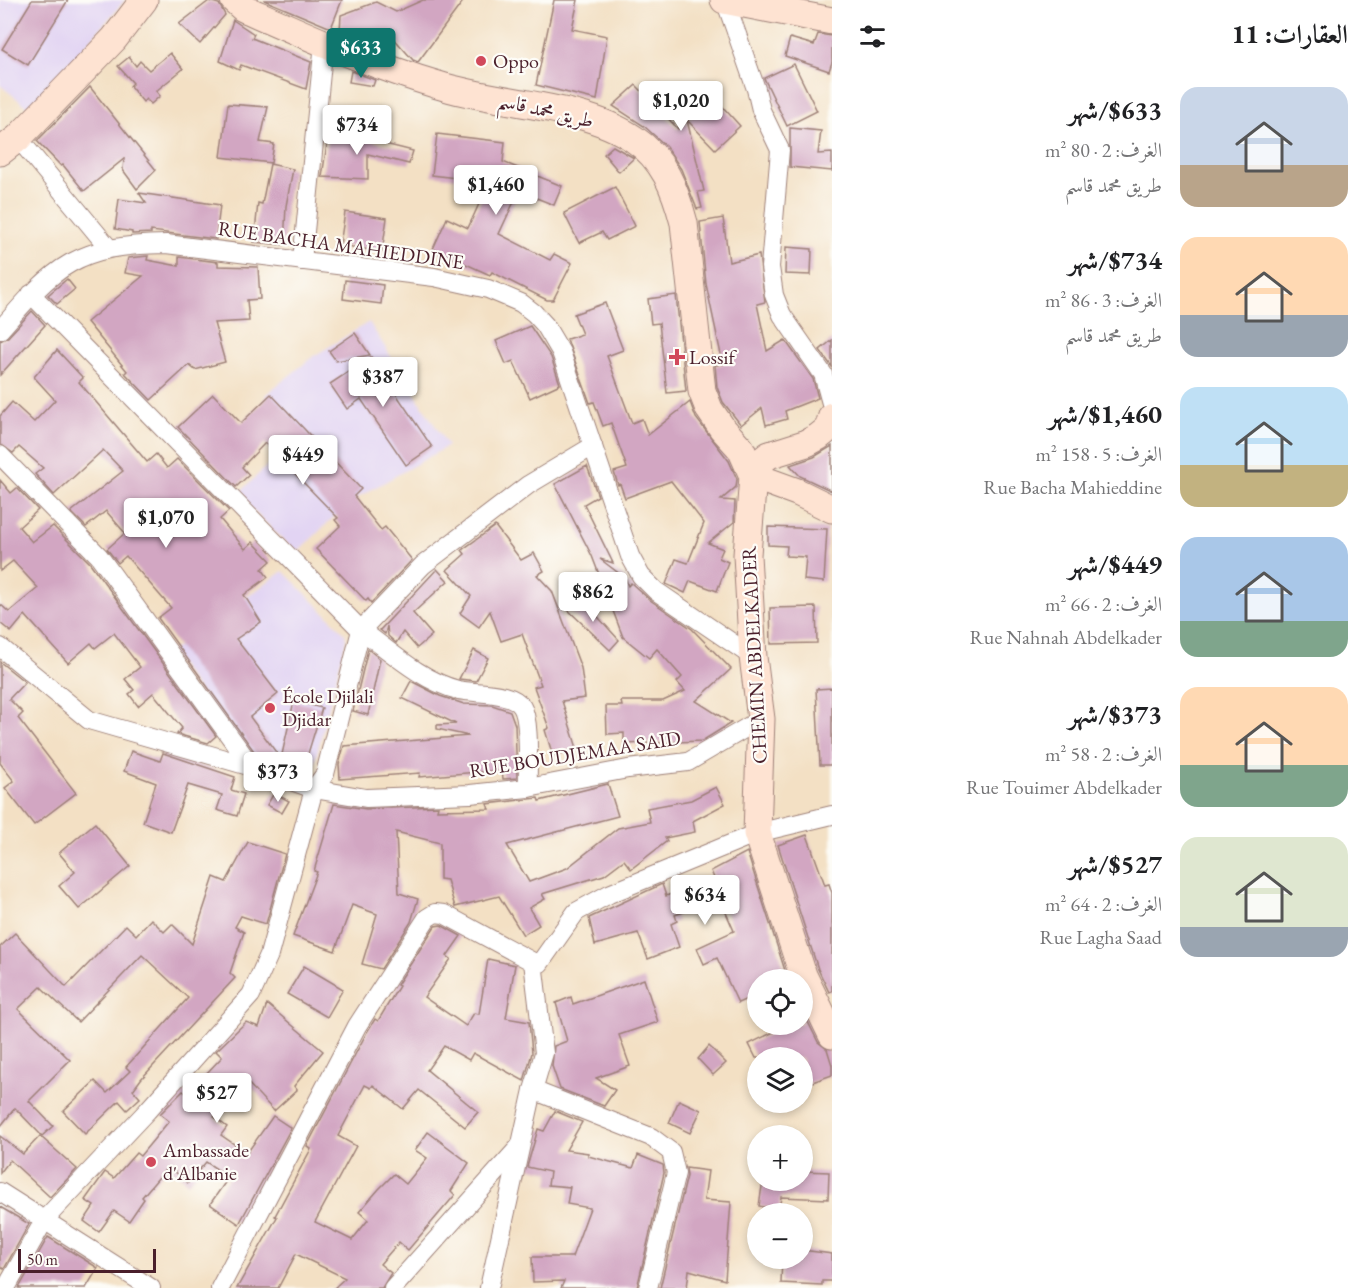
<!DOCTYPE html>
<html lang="ar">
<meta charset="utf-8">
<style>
:root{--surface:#fff;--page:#f2f2f2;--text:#202124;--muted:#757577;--accent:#0f766e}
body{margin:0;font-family:"EB Garamond",Amiri,serif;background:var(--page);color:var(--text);direction:rtl;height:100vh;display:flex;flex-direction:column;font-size:22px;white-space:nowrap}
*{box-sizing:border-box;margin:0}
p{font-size:20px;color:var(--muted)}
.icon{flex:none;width:33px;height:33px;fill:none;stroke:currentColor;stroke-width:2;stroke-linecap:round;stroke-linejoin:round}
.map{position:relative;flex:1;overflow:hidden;direction:ltr}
.details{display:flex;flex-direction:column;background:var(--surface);width:540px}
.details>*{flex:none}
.fabs{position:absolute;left:747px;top:969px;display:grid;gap:12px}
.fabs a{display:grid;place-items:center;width:66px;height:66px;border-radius:50%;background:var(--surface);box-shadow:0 3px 9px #0003;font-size:30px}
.scale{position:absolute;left:18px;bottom:15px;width:138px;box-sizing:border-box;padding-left:6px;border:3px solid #4a1f2b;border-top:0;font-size:16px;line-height:21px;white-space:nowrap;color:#4a1f2b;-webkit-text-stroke:4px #fdfcf7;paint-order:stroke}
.price{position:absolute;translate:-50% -51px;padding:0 14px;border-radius:6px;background:#fff;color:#222;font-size:20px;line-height:39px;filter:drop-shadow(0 2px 3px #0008)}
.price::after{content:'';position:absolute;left:50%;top:36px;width:18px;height:14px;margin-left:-9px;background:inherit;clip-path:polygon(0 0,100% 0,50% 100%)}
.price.selected{background:var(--accent);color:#fff}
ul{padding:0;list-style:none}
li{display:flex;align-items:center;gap:18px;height:150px;padding:0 24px}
li span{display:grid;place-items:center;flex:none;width:168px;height:120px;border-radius:18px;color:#555}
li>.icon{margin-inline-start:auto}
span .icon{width:72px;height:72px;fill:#fffc;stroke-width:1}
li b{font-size:26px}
h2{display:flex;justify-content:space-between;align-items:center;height:72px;padding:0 24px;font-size:26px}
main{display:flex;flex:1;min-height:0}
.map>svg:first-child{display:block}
</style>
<main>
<section class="details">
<h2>العقارات: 11<svg class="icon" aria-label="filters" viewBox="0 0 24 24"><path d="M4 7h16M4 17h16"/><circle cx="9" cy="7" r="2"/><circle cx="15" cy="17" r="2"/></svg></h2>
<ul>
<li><span style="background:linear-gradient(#c9d6e8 65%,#b9a48a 0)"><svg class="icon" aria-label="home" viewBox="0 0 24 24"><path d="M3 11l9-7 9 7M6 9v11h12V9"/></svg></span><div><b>$633/شهر</b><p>الغرف: 2 · 80 m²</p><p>طريق محمد قاسم</p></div></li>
<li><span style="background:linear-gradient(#ffd9b3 65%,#9aa5b1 0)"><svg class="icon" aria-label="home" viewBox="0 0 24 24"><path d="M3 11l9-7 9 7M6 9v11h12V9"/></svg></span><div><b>$734/شهر</b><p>الغرف: 3 · 86 m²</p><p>طريق محمد قاسم</p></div></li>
<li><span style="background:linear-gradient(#bfe0f5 65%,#c2b280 0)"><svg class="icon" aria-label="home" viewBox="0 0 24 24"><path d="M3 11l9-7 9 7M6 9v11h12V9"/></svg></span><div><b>$1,460/شهر</b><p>الغرف: 5 · 158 m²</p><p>Rue Bacha Mahieddine</p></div></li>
<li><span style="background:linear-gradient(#a9c7e8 70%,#7fa58c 0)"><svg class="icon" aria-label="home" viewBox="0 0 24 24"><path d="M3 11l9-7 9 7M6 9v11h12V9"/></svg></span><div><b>$449/شهر</b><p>الغرف: 2 · 66 m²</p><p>Rue Nahnah Abdelkader</p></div></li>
<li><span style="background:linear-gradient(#ffd9b3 65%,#7fa58c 0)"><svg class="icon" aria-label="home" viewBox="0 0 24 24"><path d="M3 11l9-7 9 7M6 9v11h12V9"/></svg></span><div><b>$373/شهر</b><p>الغرف: 2 · 58 m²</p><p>Rue Touimer Abdelkader</p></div></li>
<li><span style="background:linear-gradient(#dfe7d0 75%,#9aa5b1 0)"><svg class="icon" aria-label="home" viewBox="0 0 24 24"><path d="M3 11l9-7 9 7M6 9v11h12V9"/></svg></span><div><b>$527/شهر</b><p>الغرف: 2 · 64 m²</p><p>Rue Lagha Saad</p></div></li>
</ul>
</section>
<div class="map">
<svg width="832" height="1288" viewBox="0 0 832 1288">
<rect width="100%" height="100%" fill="#fdfcf7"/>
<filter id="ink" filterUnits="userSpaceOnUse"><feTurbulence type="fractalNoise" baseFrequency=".0167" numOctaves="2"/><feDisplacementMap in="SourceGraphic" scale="12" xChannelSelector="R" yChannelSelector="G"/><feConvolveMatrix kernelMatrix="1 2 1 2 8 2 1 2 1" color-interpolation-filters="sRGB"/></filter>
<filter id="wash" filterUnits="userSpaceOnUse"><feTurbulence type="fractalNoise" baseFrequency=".008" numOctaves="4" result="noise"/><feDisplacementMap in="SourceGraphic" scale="24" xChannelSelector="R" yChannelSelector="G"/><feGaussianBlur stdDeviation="1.35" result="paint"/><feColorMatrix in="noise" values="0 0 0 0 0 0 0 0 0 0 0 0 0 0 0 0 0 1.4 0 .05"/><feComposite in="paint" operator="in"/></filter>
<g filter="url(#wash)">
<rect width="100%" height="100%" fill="#f3e0c4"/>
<!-- built -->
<g fill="#e2d4f3">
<path d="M0 0H125L30 109 0 85Z"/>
<path d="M369 322 448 446 348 503 297 553 237 495 296 438 265 395 314 356Z"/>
<path d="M283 571 345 633 346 640 312 773 303 784 253 764 170 652Z"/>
</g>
<g id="blocks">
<!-- building -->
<g fill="#d2a6c2">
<path d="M32 0H68L28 65 2 49Z"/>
<path d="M264 0H342L331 28Z"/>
<path d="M423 0H464L418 62 413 60 391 35 386 51 340 31 341 15 376 2 396 12Z"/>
<path d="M554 0H578L572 29 607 36 597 100 536 85Z"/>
<path d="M209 1 219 4 225 15 200 44 179 24Z"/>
<path d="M233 20 254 34 252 38 311 62 306 89 241 65 239 70 220 61Z"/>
<path d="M818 34 832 36V62L829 71 785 56 790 38 814 45Z"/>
<path d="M170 53 183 69 156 91 160 96 151 104 146 99 143 102 130 86 133 83 118 66 129 57 136 66 140 61 149 70Z"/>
<path d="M794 64 817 111 787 126 764 78Z"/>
<path d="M351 71 375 80 373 86 349 82Z"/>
<path d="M636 85 678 129 713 96 740 126 715 149 687 120 704 191 698 192 702 208 697 209 681 169 666 146 644 126 613 106Z"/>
<path d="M90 87 156 170 137 189 123 170 124 159 84 191 63 165 61 166 37 141Z"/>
<path d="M228 104 268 107 260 142 274 144 271 163 221 157Z"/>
<path d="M790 128 821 131 818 154 832 153V171L790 167Z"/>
<path d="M329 130 413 151 409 164 368 154V179L322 177Z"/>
<path d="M437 134 505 142 503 162 562 186 554 205 519 191 499 234 550 260 554 254 572 263 553 300H547L492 272 490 275 433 249 447 218 468 228 489 182 432 175Z"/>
<path d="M613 146 634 158 619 172 604 154Z"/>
<path d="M270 164 293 169 286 206 284 245 254 242 258 203 262 204Z"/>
<path d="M615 187 635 226 607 240 602 232 579 243 564 213Z"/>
<path d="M139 193 220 205 216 239 151 231V233L132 234V232L115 229 119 199 146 203Z"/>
<path d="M345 212 387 218 382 252 340 245Z"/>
<path d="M723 218 729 262 759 255 765 302 757 304 767 351 785 340 813 379 818 398 785 411 787 419 766 425 762 408 741 425 723 402 717 387 715 365 723 364 706 284 700 222Z"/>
<path d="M786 247 812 249 811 275 785 274Z"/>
<path d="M148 256 147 260 179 266V257L218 262V266L258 267 260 299 247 300 249 321 214 323 225 362 195 370 189 365 151 400 125 373 127 371 87 322 143 276 125 273 128 258Z"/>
<path d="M67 279 75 289 57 304 48 295Z"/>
<path d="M345 280 383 285 381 304 343 299Z"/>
<path d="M676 295 686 391 667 393 659 323 651 324 648 299Z"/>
<path d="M605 303 623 350 607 356 632 423 642 419 648 435 690 402 696 418 729 461 737 479 736 487 721 500 735 501 734 522 708 543 723 549 719 558 728 562 717 591 690 581 685 593 666 584 676 559 688 563 704 523 671 481 625 498 620 484 618 485 614 472 627 468 611 423 603 426 594 402 590 403 567 339 582 334 574 314Z"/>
<path d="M32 311 45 325 0 375V341L8 337Z"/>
<path d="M530 326 551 357 560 384 530 398 513 361 506 364 496 341Z"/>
<path d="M355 333 370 355 336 361 329 351Z"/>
<path d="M832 340V367L820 350Z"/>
<path d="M57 350 83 378 79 382 147 462 156 454 167 468 177 459 229 511 220 519 245 549 253 542 271 561 262 569 268 577 244 595 261 622 236 639 278 694 250 717 281 759 294 701 322 708 302 773 259 758 158 618 171 608 126 556 118 563 107 549 125 533 106 511 86 527 71 512 123 471 103 450 54 495 35 474 43 468 19 447 13 453 0 444V416L12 402 34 422 55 400 34 377Z"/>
<path d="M371 357 432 447 406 465 361 399 347 409 330 384Z"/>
<path d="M213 394 241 423 271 394 361 489 354 496 381 530 385 527 412 560 371 603 368 599 366 601 316 549 340 526 335 520 338 518 265 443 242 467 249 475 236 487 178 427Z"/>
<path d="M832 446V491L800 476 790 465 814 457Z"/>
<path d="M587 466 598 496 584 504 613 563 600 559 625 578 628 586 631 583 650 600 692 629 731 669 696 701 731 723 702 741 624 744V733L607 734 606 706H622L621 701H663L685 691 677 682 682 677 657 649 649 658 623 637 592 556 555 484Z"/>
<path d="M0 480 11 493 17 488 38 510 19 527 32 542 53 526 90 563 216 736 208 743 177 734 182 728 153 693 138 706 129 694 134 690 125 679 140 667 114 633 95 648 91 643 68 663 25 615 11 632 0 623V604L9 612 38 588 13 561 0 571Z"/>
<path d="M495 526 521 560 534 553 544 571 537 575 552 591 581 668 585 698 562 701 577 748 553 756 545 730 549 728 534 687 541 685 522 634 501 641 490 611 479 627 460 613 471 596 447 570 465 554 462 550Z"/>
<path d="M768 527 827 529 824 582 804 580 806 557 786 556 787 546 768 545Z"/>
<path d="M437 569 448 581 413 613 432 635 417 648 403 632 396 643 388 636 387 626 385 634 380 630Z"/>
<path d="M579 596 619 640 610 650 566 608Z"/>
<path d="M816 607 817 643 771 644 770 608Z"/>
<path d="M368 649 380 659 368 715 353 711Z"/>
<path d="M474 650 488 658 476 681 459 679Z"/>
<path d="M0 662 25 682 9 699 23 713 18 718 76 793 34 825 5 788 14 781 0 763Z"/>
<path d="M411 681 440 696 464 704 492 705 510 711 515 725 517 778 503 779 502 770 419 777 420 773 340 779 339 764 344 746 469 736 437 729V725L456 724 402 698Z"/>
<path d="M832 688V765H820L816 689Z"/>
<path d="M131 751 160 761 163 753 235 777 231 790 244 794 237 816 217 810 222 795 188 785 171 832 143 822 156 783 124 771Z"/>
<path d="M608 784 618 816 507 845 529 882 567 868 618 828 650 822 647 808 691 800 716 787 725 804 693 821 695 832 665 838 667 841 631 869 624 860 604 875 542 894 545 899 529 908 539 925 523 935 499 896 455 907 447 880 440 879V843L396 832 399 893 418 899 411 922 381 969 362 964 377 914 352 905 335 951 293 936 317 872 314 871 334 804 366 809 438 806 437 810 489 809 487 804 538 798 539 801Z"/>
<path d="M274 793 289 801 282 813 267 805Z"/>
<path d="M95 823 130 866 79 909 59 886 75 872 59 853Z"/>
<path d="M807 835 825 885 829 884 832 893V991L829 992 818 969 778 845Z"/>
<path d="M248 842 285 854 266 924 241 916 235 927 244 932 230 973 235 978 141 1079 133 1090 140 1098 127 1110 119 1101 85 1134 63 1111 95 1081 107 1093 130 1071 126 1067 188 998 142 955 78 1022 41 987 18 1009 70 1060 29 1101 53 1126 42 1136 15 1108 0 1127V947L15 933 66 987 126 925 136 935 151 919 164 932 172 924 192 944 214 877 226 882Z"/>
<path d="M747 852 788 980H758V994L738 1003 717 958 704 964 697 948 734 931 720 899 675 915 677 921 671 924 679 947 648 959 638 933 595 945 589 918 662 884 666 896 714 878 711 871Z"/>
<path d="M441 925 461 936 447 956 451 959 424 997 466 1026 474 1013 479 1014 488 959 515 965 506 1018 529 1022 532 1053 524 1081 473 1053 469 1060 444 1046 427 1070 478 1112 465 1127 419 1090 403 1109 373 1085 371 1088 365 1085 338 1136 356 1146 315 1222 352 1240 368 1220 359 1212 379 1189 394 1174 406 1184 427 1158 415 1150 428 1132 469 1163 451 1191 455 1195 408 1250 399 1242 380 1264 391 1273 382 1288H334L345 1278 296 1254 278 1288H237L277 1217 275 1216 311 1149 307 1146 367 1032 375 1019 378 1021 399 986 397 985 435 926Z"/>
<path d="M304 966 343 989 327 1017 287 994Z"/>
<path d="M644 979 658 1022 619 1035 630 1066 596 1078 615 1090 604 1106 560 1089 552 1066 554 1046 567 1041 556 1003 571 997 573 1004Z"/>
<path d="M267 1004 323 1051 294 1086 297 1090 274 1111 247 1082 214 1117 227 1127 221 1135 247 1153 273 1116 291 1128 239 1224 210 1204 229 1177 206 1162 188 1183 173 1170 170 1174 165 1170 142 1197 144 1199 129 1221 114 1211 99 1232 84 1221 94 1206 85 1200 105 1172 114 1178 136 1153 140 1156 169 1121 160 1114 183 1091 187 1094 222 1057 216 1051 246 1022 259 1027Z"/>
<path d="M802 1010 818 1042 827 1049 832 1065V1075L807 1084 802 1073V1058H756L749 1044 790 1024H802Z"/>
<path d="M709 1046 726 1063 713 1075 698 1059Z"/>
<path d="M679 1100 701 1110 690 1133 669 1123Z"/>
<path d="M555 1111 582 1122 566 1150 588 1153V1156L633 1168 638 1155 663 1165 664 1173 637 1288H561L564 1281 533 1282 532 1257H572L590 1208 567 1204 570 1187 548 1185 550 1172 527 1167 538 1129 544 1131Z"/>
<path d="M0 1136 23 1154 40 1136 77 1169 50 1197 10 1160 0 1173Z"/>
<path d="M686 1168 708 1171 704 1200 731 1202 725 1280 689 1270 687 1288H660L687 1176Z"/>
<path d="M802 1171 829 1172 828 1199 781 1197 779 1210 759 1206 763 1180H802Z"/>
<path d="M0 1207 29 1224 4 1269 0 1267Z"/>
<path d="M48 1237 98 1268 86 1288H19Z"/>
<path d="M802 1250 832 1254V1281H822V1285L781 1283 782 1258H802Z"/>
</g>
</g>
</g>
<g filter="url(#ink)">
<use href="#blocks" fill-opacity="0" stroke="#9e8078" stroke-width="1.5"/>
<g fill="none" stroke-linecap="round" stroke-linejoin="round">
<defs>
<g id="street">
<path d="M725 0 756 89 761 110 780 150 770 267 774 295 782 315 823 374 832 407"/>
<path d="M18 138 108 247"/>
<path d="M302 261 324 43"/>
<path d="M31 294 361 630C390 651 422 681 458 690 477 694 513 691 522 707 531 722 527 769 528 788"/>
<path d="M0 330C56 265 77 245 166 244L434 277 488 289 521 303 534 313 545 325 561 352 630 556 641 576 656 591 753 657"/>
<path d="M0 455 99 556 252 767"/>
<path d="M0 647 89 720 252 767 314 789 366 798 470 794 528 788 628 769 688 762 761 719"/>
<path d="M533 1090 651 1137 671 1152 676 1173 648 1288"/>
<path d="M0 1192 151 1288"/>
<path d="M6 1288 45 1219 147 1111 251 995 269 955 314 789 325 774 361 630 423 565 528 485 593 446"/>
<path d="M220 1288 357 1026 427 918 435 913 444 914 533 962"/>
<path d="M393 1288 520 1146"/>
<path d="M489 1288 533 1090 544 1053 533 962 540 963 576 912 609 894 757 833 832 815"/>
</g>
<g id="secondary">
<path d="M234 0 243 8C307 36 371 65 438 85 497 104 583 104 634 139 664 159 675 189 684 223L702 391 709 409 722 428 741 449 753 476 797 492 832 509"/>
<path d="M724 0 832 21"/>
<path d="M0 152 18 138 114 39 144 0"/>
<path d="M832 416 828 429 818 437 807 443 769 455 759 463 753 476 747 555 753 657 761 719 757 833 803 975 832 1035"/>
</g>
</defs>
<!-- street casing -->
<use href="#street" stroke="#9e8078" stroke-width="20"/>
<!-- secondary casing -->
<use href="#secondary" stroke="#9e8078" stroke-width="29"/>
<!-- street -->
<use href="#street" stroke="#fff" stroke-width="18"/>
<!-- secondary -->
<use href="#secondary" stroke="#fee3d2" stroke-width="27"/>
</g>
</g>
<!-- markers -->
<g fill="#d1495b" stroke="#fdfcf7" stroke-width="2">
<circle cx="481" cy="61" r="6"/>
<path d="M674 348h6v6h6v6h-6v6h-6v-6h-6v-6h6z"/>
<circle cx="270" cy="708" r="6"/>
<circle cx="151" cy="1162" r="6"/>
</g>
<g text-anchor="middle" stroke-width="4.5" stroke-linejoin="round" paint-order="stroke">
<!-- poi labels -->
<g font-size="20" fill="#4a1f2b" stroke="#fdfcf7" text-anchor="start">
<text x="493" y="68">Oppo</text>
<text x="689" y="364">Lossif</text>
<text x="282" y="703">École Djilali<tspan x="282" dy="23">Djidar</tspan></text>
<text x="163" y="1157">Ambassade<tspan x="163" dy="23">d'Albanie</tspan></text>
</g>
<!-- street labels -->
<g font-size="20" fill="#4a1f2b" stroke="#fdfcf7">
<text transform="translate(546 110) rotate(13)" y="7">طريق محمد قاسم</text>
<text transform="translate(341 245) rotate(8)" y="7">RUE BACHA MAHIEDDINE</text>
<text transform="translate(754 655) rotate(-93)" y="7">CHEMIN ABDELKADER</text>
<text transform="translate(575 754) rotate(-9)" y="7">RUE BOUDJEMAA SAID</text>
</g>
</g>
</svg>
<div class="fabs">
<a><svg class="icon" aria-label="locate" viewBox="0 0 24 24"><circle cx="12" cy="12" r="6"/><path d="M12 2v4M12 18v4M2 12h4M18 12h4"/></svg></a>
<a><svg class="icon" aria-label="layers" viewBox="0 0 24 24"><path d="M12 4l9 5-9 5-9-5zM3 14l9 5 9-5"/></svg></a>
<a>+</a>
<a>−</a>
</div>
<div class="scale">50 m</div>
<b class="price selected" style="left:361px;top:79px">$633</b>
<b class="price" style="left:681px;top:132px">$1,020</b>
<b class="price" style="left:357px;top:156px">$734</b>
<b class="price" style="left:496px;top:216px">$1,460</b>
<b class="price" style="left:383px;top:408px">$387</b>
<b class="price" style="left:303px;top:486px">$449</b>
<b class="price" style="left:166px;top:549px">$1,070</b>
<b class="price" style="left:593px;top:623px">$862</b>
<b class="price" style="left:278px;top:803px">$373</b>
<b class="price" style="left:705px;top:926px">$634</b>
<b class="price" style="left:217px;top:1124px">$527</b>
</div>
</main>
